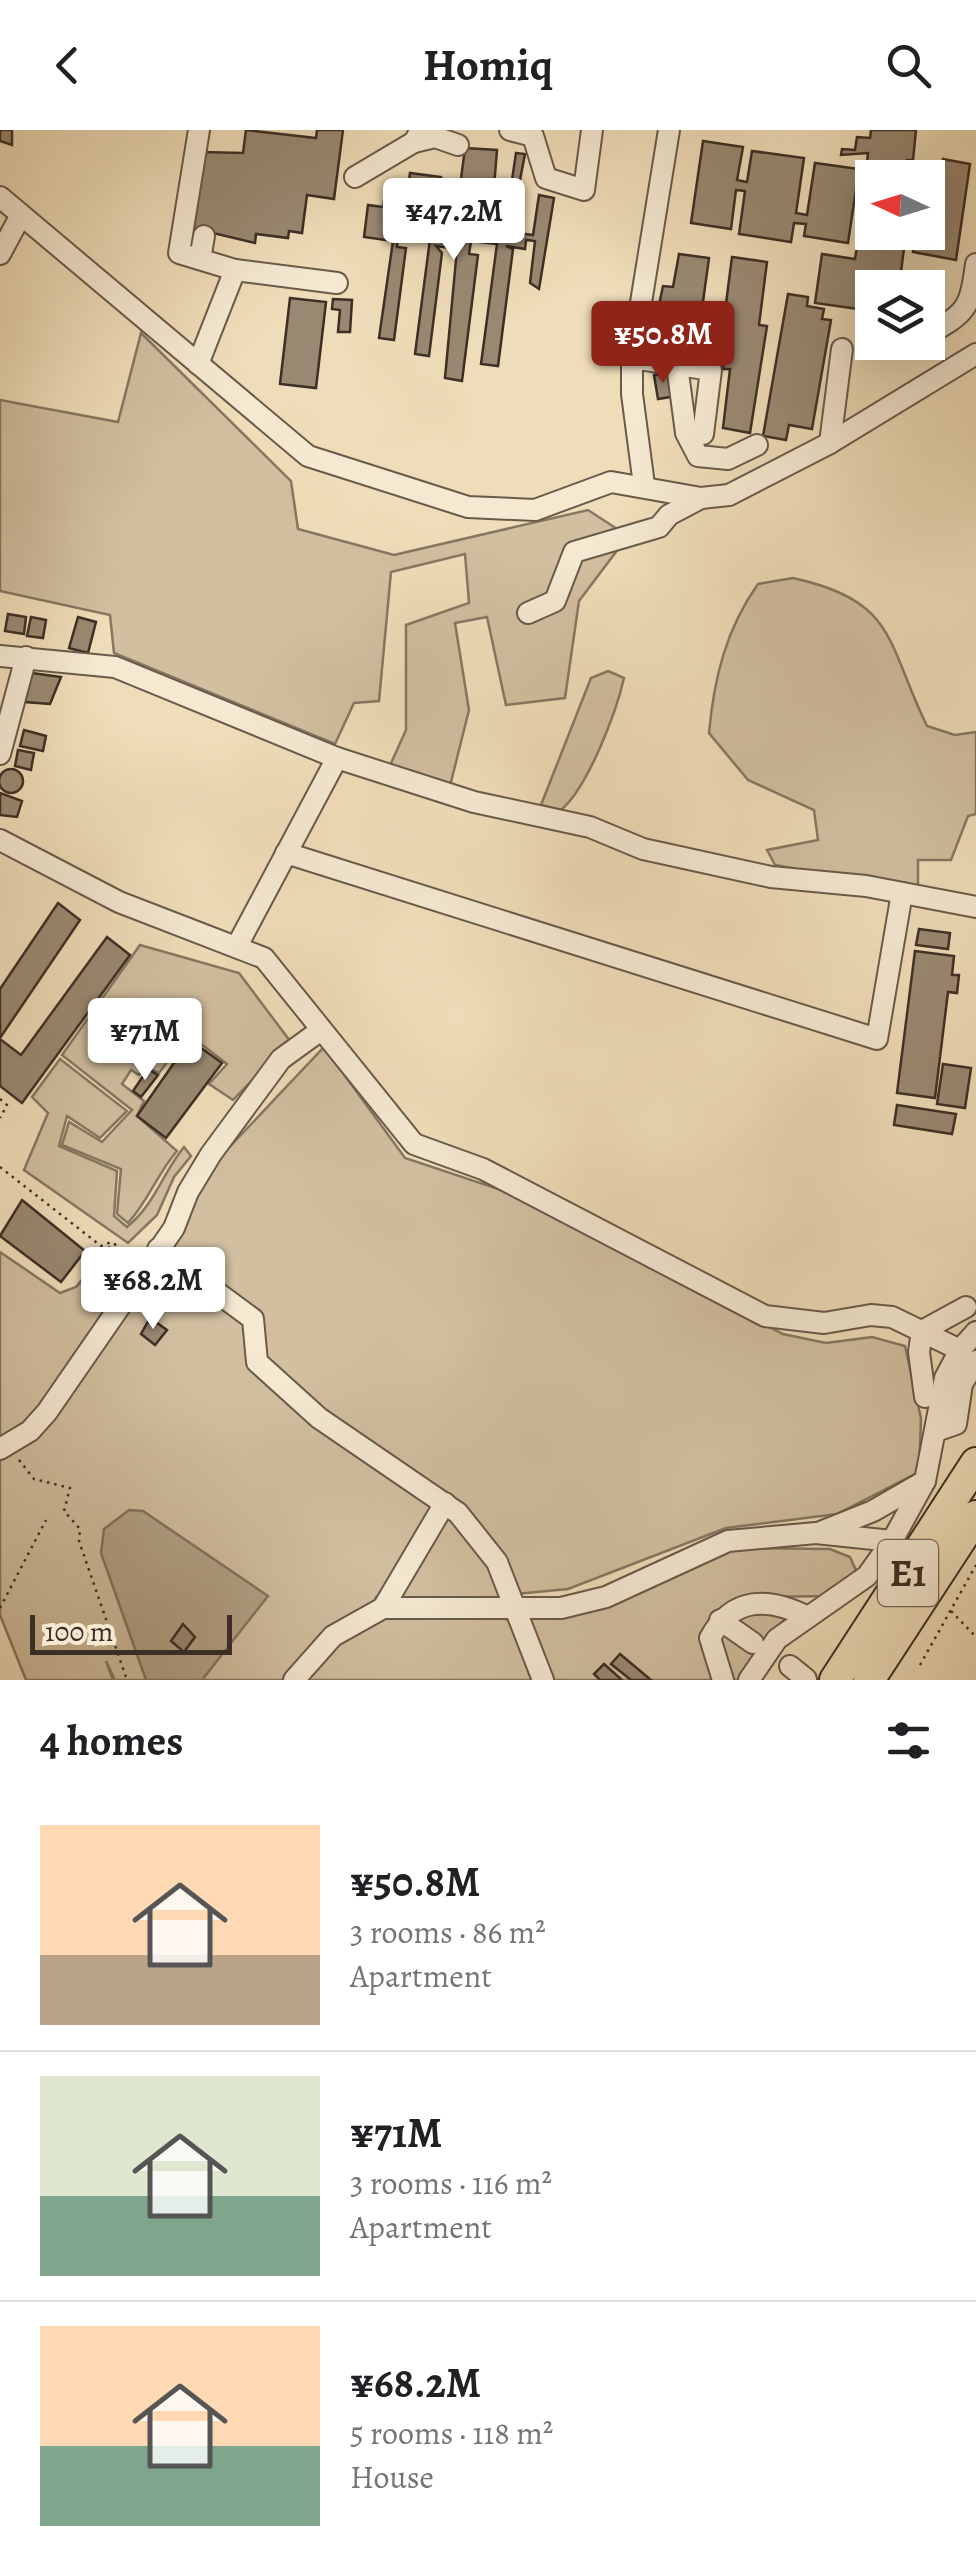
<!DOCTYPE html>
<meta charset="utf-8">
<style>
:root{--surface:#fff;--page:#f2f2f2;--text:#202124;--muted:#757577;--line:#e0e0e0;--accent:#8f2418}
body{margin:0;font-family:Alegreya,serif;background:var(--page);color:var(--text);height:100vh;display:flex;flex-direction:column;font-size:38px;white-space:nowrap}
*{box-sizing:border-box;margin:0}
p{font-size:32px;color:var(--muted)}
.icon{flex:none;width:55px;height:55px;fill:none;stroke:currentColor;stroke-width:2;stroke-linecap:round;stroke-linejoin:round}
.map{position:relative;height:1550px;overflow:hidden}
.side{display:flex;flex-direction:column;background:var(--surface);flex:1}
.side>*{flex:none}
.needle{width:65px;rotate:274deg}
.buttons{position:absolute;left:855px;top:30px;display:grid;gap:20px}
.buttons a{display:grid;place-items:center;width:90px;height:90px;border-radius:0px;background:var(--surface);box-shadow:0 10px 40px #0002;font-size:50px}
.scale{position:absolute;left:30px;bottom:25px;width:202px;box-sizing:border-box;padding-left:10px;border:5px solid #3c2f25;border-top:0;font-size:28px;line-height:35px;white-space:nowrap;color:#3c2f25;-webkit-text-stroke:8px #f5e9d2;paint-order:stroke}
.price{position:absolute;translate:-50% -85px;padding:0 22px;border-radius:10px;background:#fff;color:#222;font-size:32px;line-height:65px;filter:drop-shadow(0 2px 5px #0008)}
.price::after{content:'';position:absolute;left:50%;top:60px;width:30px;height:22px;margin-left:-15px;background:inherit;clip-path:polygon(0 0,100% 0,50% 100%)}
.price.active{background:var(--accent);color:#fff}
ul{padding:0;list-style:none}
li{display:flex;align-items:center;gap:30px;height:250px;padding:0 40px}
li+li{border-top:2px solid var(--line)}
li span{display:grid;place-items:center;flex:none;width:280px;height:200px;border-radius:0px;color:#555}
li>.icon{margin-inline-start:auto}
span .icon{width:120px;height:120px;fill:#fffc;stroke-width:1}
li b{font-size:42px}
h2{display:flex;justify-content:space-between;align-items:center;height:120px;padding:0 40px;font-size:42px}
header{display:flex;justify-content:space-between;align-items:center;height:130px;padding:0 40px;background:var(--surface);font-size:45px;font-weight:600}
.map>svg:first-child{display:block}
</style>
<header><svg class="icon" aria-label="back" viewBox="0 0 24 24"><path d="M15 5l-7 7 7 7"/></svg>Homiq<svg class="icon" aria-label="search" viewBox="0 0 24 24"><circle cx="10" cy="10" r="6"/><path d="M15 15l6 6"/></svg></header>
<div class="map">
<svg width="976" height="1550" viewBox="0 0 976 1550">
<rect width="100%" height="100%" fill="#efddb9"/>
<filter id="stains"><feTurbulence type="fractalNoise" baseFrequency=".002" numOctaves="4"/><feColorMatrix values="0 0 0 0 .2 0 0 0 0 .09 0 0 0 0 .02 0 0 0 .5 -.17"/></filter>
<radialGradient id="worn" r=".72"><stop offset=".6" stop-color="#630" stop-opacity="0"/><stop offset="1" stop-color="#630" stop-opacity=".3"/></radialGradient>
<!-- green -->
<g fill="#d1bfa0" stroke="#867762" stroke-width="2.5">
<path d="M141 203 291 351 298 399 394 425 588 380 628 406 579 471 565 568 506 575 487 487 455 493 469 580 449 660 387 642 406 600V495L469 473 465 424 391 442 379 571 354 573 335 614 114 523 110 485 0 461V270L118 292Z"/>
<path d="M793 448C897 471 886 512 927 596L955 605 976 602V684L968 686 951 730H918V761L775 735 767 720 818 710 814 680 748 650 709 603C714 548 726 499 758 454Z"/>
<path d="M608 541 624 548C616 583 588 657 561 680L541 675 591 548Z"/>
<path d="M140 815 239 843 290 911 233 970 209 954 227 934 188 904 159 943 147 937 139 945 131 940 122 954 144 971 137 986 177 1021C157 1044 149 1070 128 1093L117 1084 121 1039 62 1015 69 992 102 1012 132 980 62 925Z"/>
<path d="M324 917 405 1028 513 1064 783 1204 826 1213 872 1207 905 1216 921 1288 919 1342 837 1384 726 1398 568 1459 516 1464 510 1469 398 1468 449 1369 302 1268 260 1225 264 1195 171 1118 194 1062 222 1025Z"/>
<path d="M60 929 127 981 100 1008 67 986 59 1016 117 1041 114 1086 127 1097C155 1074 162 1044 184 1017L191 1026 174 1047 157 1085 128 1113 24 1040 48 983 32 967Z"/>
<path d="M109 1117 138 1140 36 1295 0 1320V1122L60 1163 76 1157Z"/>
<path d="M165 1118 253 1189 260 1243 433 1371 432 1380 386 1462 376 1467 369 1494 412 1480 515 1490 539 1550H115L106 1531 113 1550H26L0 1485V1325L141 1157 149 1162 138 1152Z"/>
<path d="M732 1418 830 1419 850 1427 858 1445 827 1466 762 1467 790 1482 765 1516 719 1497 761 1521 739 1550H545L523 1490 592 1478Z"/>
</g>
<!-- water -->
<path fill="#b2a287" stroke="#837460" stroke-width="2.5" d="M129 1380 143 1381 268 1466 202 1550H146L101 1423 104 1399Z"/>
<!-- building -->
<g fill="#998972" stroke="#3c2f25" stroke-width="2.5">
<path d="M0 0H12V15L0 11Z"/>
<path d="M246 0 316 8 317 0H343L334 69 307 65 302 103 289 101 288 108 256 104 255 113 192 98 202 22 243 23Z"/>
<path d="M871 0H916L913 30H907L905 47 866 42 868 23 841 25 842 19 855 20 857 7 870 8Z"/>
<path d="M703 11 743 17 737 50 747 52 752 21 804 28 796 83 807 85 815 33 859 39 848 113 804 106 806 94 794 93 791 112 739 104 745 61 736 60 731 99 691 93Z"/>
<path d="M465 18 497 20 494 57 486 56 484 66 459 64Z"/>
<path d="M516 23 525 24 510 102 533 105 539 65 554 68 539 159 530 153 535 111 526 110 525 119 506 116 513 119 498 236 481 234 497 114 471 111 469 124 478 125 462 251 445 248 457 119 436 116 442 123 429 226 415 224 430 109 398 105 397 117 406 118 394 210 379 208 393 111 364 107 368 75 383 77 384 70 406 73 410 43 441 47 436 85 444 88 447 70 460 72 457 95 469 97 471 81 489 84 486 102 504 104Z"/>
<path d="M943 29 970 34 956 130 913 122 916 102H928V57L939 59Z"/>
<path d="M859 104 905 110 899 158H872V176L865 180 815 173 822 124 855 129Z"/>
<path d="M679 124 709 128 701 186 724 189 732 127 767 132 759 195 767 196 750 303 723 298 730 239H723L727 210 712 207 708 226 662 217 665 189 694 193 696 182 659 175 663 156 673 157Z"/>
<path d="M788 164 808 167 807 176 824 179 822 189 831 190 812 299 789 295 786 310 763 306Z"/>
<path d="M290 168 326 172 316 258 280 254Z"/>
<path d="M333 169 352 170 350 202H338L340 180 332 179Z"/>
<path d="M668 244 671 267 658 269 654 245Z"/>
<path d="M8 484 26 487 24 504 5 501Z"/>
<path d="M31 487 46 490 43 508 27 506Z"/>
<path d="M78 487 96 492 88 523 69 518Z"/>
<path d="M32 543 61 547 50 574 25 572Z"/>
<path d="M24 600 46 606 43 621 20 616Z"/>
<path d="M18 620 34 623 31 640 15 636Z"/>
<circle cx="11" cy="651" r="12"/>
<path d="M0 663 22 671 17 687 0 685Z"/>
<path d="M58 773 80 790 0 908V859Z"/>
<path d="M919 799 950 803 948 819 916 815Z"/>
<path d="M107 807 130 825 22 973 0 956V909L21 925Z"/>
<path d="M915 821 954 826 952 845H959L957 863 948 862 935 968 897 963Z"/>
<path d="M190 910 222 933 166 1008 137 986Z"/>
<path d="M943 934 971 938 965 978 937 974Z"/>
<path d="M148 939 158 945 141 967 133 961Z"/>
<path d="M897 975 956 984 952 1004 894 995Z"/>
<path d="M22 1070 85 1121 61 1152 0 1106Z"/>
<path d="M150 1188 167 1200 155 1215 141 1204Z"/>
<path d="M183 1494 195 1507 184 1522 171 1511Z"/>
<path d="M620 1524 651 1550H631L611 1534Z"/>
<path d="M604 1534 622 1550H600L594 1544Z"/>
</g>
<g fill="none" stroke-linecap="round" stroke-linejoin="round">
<defs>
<g id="minor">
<path d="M510 0 533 6 546 48 584 60 592 0"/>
<path d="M414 12 435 7 458 15"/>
<path d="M355 47 414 12 421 0"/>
<path d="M0 67 308 326 468 377 535 380 611 352 701 368 729 365 830 313 976 224"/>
<path d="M0 124 21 85"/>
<path d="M200 129 204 106"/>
<path d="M235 140 337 153"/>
<path d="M928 204C967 183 970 178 976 134"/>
<path d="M632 228 711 240 703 304"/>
<path d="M198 234 235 140 179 123 199 0"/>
<path d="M677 235 686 303 698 326 728 329 757 315"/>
<path d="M830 313 842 219"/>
<path d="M644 355 632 264V228L669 0"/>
<path d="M528 483 555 471 574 422 659 397 669 385 701 368"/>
<path d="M0 526 115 537 337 628 474 672 590 697 643 719 771 747 866 756 976 777"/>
<path d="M0 624 26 527"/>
<path d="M0 710 119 772 264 828 414 1014 483 1039 765 1186 824 1193 871 1185 892 1187 960 1220"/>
<path d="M286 723 877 909 902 763"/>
<path d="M237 816 337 628"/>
<path d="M158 1119 253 1189 257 1232 319 1288 458 1383 497 1432 543 1550"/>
<path d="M925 1267 919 1222 922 1201 966 1177"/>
<path d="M936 1301 956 1294 962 1254 976 1231"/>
<path d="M0 1319 30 1301 47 1282 174 1098 188 1062 211 1024 281 929 321 900"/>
<path d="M818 1403 873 1381 925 1351"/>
<path d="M383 1478 445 1373"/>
<path d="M720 1490 753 1513"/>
<path d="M790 1536 806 1549"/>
<path d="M294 1550 333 1506 383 1478H561L606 1467 728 1411 816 1403 892 1411"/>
<path d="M723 1550 710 1508C733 1466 769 1467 808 1487"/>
<path d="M749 1550 777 1509 867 1446 892 1411 925 1351 945 1248 960 1220 976 1202"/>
</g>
<g id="highway">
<path d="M835 1550 976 1333"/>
<path d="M869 1550 976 1386"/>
</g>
</defs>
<!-- minor casing -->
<use href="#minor" stroke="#695a4a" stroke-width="24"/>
<!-- highway casing -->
<use href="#highway" stroke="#3c2f25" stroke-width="34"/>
<!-- path -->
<g stroke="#3c2f25" stroke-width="2.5" stroke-dasharray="2.5 5" stroke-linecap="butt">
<path d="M0 969 7 975 0 988"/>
<path d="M0 1037 101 1116 111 1112 136 1127"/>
<path d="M19 1330 34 1349 70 1358 64 1381 80 1399 79 1411 127 1550"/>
<path d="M0 1478 46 1390"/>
<path d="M951 1481 976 1507"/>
<path d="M920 1535 976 1435"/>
</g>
<!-- minor -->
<use href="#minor" stroke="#f5e9d2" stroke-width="20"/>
<!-- highway -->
<use href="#highway" stroke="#efddb9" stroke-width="30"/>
</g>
<g text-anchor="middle" stroke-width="10" stroke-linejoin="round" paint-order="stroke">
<!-- shield labels -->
<rect fill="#f5e9d2" stroke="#746759" stroke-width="2.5" x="878" y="1410" width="60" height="66" rx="8"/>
<g font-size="38" font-weight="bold" fill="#3c2f25">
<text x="908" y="1456">E1</text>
</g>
</g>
<rect width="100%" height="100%" filter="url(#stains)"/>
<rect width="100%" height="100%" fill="url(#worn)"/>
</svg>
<div class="buttons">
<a><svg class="needle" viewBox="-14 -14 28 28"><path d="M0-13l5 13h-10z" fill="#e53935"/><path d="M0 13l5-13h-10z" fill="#757577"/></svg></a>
<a><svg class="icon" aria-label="layers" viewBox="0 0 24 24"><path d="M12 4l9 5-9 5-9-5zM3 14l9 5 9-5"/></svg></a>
</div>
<div class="scale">100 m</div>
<b class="price" style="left:454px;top:133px">¥47.2M</b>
<b class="price active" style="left:663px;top:256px">¥50.8M</b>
<b class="price" style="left:145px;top:953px">¥71M</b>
<b class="price" style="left:153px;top:1202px">¥68.2M</b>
</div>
<section class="side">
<h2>4 homes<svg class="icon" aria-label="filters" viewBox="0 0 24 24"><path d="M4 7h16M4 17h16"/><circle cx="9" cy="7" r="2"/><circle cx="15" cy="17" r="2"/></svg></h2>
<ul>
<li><span style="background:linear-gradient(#ffd9b3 65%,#b9a48a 0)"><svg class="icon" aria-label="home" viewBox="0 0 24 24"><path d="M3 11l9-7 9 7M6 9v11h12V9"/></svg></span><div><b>¥50.8M</b><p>3 rooms · 86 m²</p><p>Apartment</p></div></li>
<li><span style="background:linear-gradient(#dfe7d0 60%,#7fa58c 0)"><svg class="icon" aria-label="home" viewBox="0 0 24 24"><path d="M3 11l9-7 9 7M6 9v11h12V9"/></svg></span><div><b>¥71M</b><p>3 rooms · 116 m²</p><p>Apartment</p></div></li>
<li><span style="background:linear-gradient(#ffd9b3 60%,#7fa58c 0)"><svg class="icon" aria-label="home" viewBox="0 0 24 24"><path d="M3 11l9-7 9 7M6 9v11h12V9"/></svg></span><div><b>¥68.2M</b><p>5 rooms · 118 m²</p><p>House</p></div></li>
</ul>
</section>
